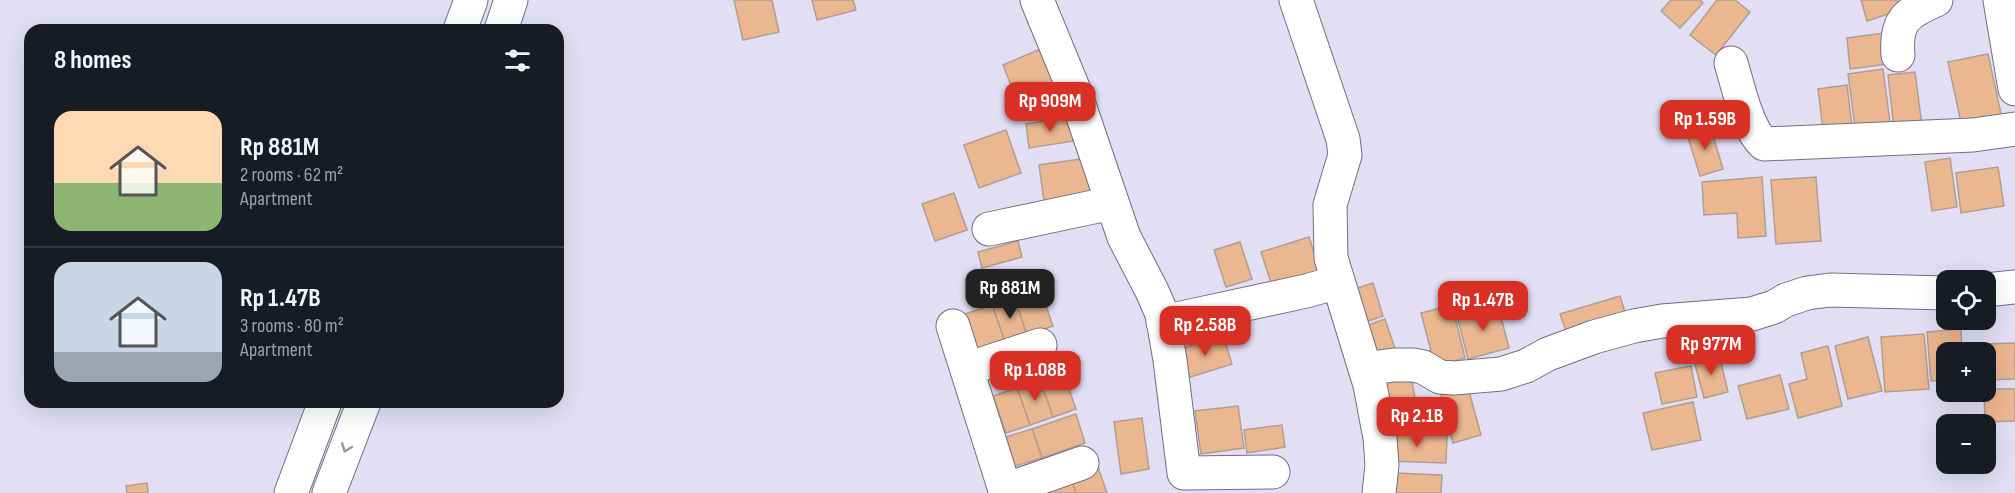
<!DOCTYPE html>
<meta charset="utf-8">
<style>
:root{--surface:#171b24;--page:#20242c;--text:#f1f3f6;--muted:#9ea1a6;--line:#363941;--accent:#d93025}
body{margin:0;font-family:"Sofia Sans Condensed",sans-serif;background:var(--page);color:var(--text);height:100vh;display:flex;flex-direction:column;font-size:22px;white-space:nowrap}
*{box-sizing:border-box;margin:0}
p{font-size:20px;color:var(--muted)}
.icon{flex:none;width:33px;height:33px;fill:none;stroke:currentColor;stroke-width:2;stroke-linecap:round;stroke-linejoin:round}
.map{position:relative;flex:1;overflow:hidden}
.details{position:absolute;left:24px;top:24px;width:540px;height:384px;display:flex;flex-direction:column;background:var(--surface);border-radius:18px;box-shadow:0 6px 24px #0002}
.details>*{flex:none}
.tools{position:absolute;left:1936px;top:270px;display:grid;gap:12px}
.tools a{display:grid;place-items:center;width:60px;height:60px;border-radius:12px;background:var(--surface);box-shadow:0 6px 24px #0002;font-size:30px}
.price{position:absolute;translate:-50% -51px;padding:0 14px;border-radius:12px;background:var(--accent);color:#fff;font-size:20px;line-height:39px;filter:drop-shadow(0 2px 3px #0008)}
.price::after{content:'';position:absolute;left:50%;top:36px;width:18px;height:14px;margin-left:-9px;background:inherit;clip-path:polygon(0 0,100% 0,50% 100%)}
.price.current{background:#222;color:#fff}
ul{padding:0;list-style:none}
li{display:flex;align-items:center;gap:18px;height:150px;padding:0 30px}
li+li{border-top:2px solid var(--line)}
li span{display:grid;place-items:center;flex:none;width:168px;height:120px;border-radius:18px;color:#555}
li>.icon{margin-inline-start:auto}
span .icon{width:72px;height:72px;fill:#fffc;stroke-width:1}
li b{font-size:26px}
h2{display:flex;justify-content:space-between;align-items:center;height:72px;padding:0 30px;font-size:26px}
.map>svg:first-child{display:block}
</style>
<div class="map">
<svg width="2015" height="493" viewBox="0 0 2015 493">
<rect width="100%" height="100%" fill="#e2def4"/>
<!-- building -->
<g fill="#ebb790" stroke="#b09e91" stroke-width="1.5">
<path d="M734 0H772L779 32 743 40Z"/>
<path d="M812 0H853L856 10 817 20Z"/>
<path d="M1671 0H1700L1703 3 1680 28 1661 11Z"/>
<path d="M1717 0H1735L1750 12 1716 55 1690 35Z"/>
<path d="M1861 0H1897L1900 10 1867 21Z"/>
<path d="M1884 33 1888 64 1850 69 1847 38Z"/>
<path d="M1045 47 1059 81 1016 98 1003 65Z"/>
<path d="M1988 54 2003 123 1963 132 1948 62Z"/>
<path d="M1883 69 1890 123 1855 127 1848 74Z"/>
<path d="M1915 72 1922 126 1894 129 1888 75Z"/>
<path d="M1847 85 1853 135 1824 138 1818 89Z"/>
<path d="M1070 117 1074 141 1029 148 1026 124Z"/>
<path d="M1710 126 1723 169 1700 176 1687 134Z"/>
<path d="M1006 130 1021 173 979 188 964 145Z"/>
<path d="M1087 158 1092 194 1044 201 1039 165Z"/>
<path d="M1950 158 1957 207 1932 211 1925 162Z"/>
<path d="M1998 167 2004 206 1961 213 1956 173Z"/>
<path d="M1762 177 1766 236 1738 238 1737 213 1704 215 1702 182Z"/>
<path d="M1816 177 1821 241 1776 244 1771 180Z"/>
<path d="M954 193 967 230 935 241 922 204Z"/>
<path d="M1309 237 1321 274 1273 289 1261 252Z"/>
<path d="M1018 241 1022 257 982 268 978 252Z"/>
<path d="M1240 242 1252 279 1226 287 1214 250Z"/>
<path d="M1373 283 1383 316 1360 324 1349 291Z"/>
<path d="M1040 289 1053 326 1027 335 1014 297Z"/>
<path d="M1620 296 1628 322 1569 340 1560 314Z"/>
<path d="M1014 297 1027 335 1005 342 992 305Z"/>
<path d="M992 305 1005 342 978 352 965 314Z"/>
<path d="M1452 305 1465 358 1435 366 1421 313Z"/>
<path d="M1498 305 1509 348 1468 359 1457 316Z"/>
<path d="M1385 319 1397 355 1372 363 1360 328Z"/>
<path d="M1961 329 1962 352H1947V380L1931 381 1927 332Z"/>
<path d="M1924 334 1929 389 1885 392 1881 337Z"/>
<path d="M1223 335 1232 364 1187 378 1178 350Z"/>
<path d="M1868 337 1882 391 1848 399 1835 346Z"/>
<path d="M2015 343V379L1986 380V352H1982V344Z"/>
<path d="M1828 346 1842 406 1798 418 1789 384 1807 379 1801 353Z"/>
<path d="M1719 354 1728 392 1704 398 1694 361Z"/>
<path d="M1691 366 1697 397 1662 404 1655 373Z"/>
<path d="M1410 370 1415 398 1381 405 1376 377Z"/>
<path d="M1063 372 1076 409 1053 417 1040 380Z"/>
<path d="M1780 375 1789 409 1747 419 1738 386Z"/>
<path d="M1040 380 1053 417 1030 425 1017 388Z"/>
<path d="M1467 384 1481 435 1453 443 1440 391Z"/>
<path d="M1017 388 1030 425 1006 433 993 396Z"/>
<path d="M1986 389H2015V421L1985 422 1984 392Z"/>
<path d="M1693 402 1701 440 1652 450 1643 413Z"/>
<path d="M1238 406 1244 448 1201 454 1195 411Z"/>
<path d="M1076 414 1085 443 1042 458 1032 429Z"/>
<path d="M1142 418 1149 469 1121 474 1114 422Z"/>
<path d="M1282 425 1285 447 1247 453 1244 430Z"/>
<path d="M1032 429 1042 458 1015 466 1006 437Z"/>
<path d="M1388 432 1447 435 1446 463 1387 461Z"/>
<path d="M1097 464 1107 493H1076L1069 473Z"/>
<path d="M1069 473 1076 493H1048L1045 481Z"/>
<path d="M1395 473 1442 475 1441 493H1394Z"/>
<path d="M147 483 148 493H127L126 486Z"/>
</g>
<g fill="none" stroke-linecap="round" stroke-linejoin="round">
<defs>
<g id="minor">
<path d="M1037 0 1074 90 1124 237 1152 291 1162 314 1170 360 1184 473 1273 472"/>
<path d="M1296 0 1343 139 1345 155 1330 205 1331 258 1370 385 1380 438 1382 465 1379 493"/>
<path d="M2000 0 2015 89"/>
<path d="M1898 55C1895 21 1906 13 1936 0"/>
<path d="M1731 63C1738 86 1747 129 1764 144L1973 135 2015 129"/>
<path d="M989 229 1112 203"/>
<path d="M1986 290 2015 287"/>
<path d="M1163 322 1306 291 1338 282"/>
<path d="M953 326 1006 493"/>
<path d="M967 369 1040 345"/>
<path d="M1365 369 1393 365H1413L1423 367 1440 377 1454 378 1501 374 1526 366 1548 354 1594 337 1634 326 1662 321 1752 314 1774 307 1786 300 1807 293 1830 290 1947 293"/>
<path d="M1005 490 1082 463"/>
</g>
<g id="secondary">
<path d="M460 30 471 0"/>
<path d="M501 30 511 0"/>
<path d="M291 493 325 402"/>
<path d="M329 493 364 402"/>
</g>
</defs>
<!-- minor casing -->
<use href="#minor" stroke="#726e81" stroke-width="35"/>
<!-- secondary casing -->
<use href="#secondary" stroke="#726e81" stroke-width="35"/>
<!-- minor -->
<use href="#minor" stroke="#fff" stroke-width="33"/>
<!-- secondary -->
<use href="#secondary" stroke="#fff" stroke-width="33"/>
</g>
<!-- one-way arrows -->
<defs><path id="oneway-chevron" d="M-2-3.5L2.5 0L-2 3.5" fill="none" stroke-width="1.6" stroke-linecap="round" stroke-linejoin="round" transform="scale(1.5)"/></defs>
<use stroke="#98969a" href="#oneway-chevron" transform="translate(346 448) rotate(111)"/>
</svg>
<div class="tools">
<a><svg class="icon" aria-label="locate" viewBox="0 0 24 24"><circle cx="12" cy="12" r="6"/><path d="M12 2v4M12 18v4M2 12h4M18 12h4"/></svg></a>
<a>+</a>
<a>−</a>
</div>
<b class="price" style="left:1050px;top:133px">Rp 909M</b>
<b class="price" style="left:1705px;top:151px">Rp 1.59B</b>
<b class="price current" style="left:1010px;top:320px">Rp 881M</b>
<b class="price" style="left:1483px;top:332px">Rp 1.47B</b>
<b class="price" style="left:1205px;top:357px">Rp 2.58B</b>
<b class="price" style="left:1711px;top:376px">Rp 977M</b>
<b class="price" style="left:1035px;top:402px">Rp 1.08B</b>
<b class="price" style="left:1417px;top:448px">Rp 2.1B</b>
<section class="details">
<h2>8 homes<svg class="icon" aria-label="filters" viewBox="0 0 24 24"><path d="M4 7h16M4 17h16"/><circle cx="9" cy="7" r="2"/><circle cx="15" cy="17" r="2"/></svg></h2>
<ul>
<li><span style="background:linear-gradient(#ffd9b3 60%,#8fb573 0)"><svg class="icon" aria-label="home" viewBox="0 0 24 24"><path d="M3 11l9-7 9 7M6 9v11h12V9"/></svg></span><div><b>Rp 881M</b><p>2 rooms · 62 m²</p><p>Apartment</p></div></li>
<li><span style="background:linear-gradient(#c9d6e8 75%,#9aa5b1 0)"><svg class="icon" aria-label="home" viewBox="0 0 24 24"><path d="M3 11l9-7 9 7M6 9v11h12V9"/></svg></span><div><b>Rp 1.47B</b><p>3 rooms · 80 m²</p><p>Apartment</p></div></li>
</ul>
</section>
</div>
